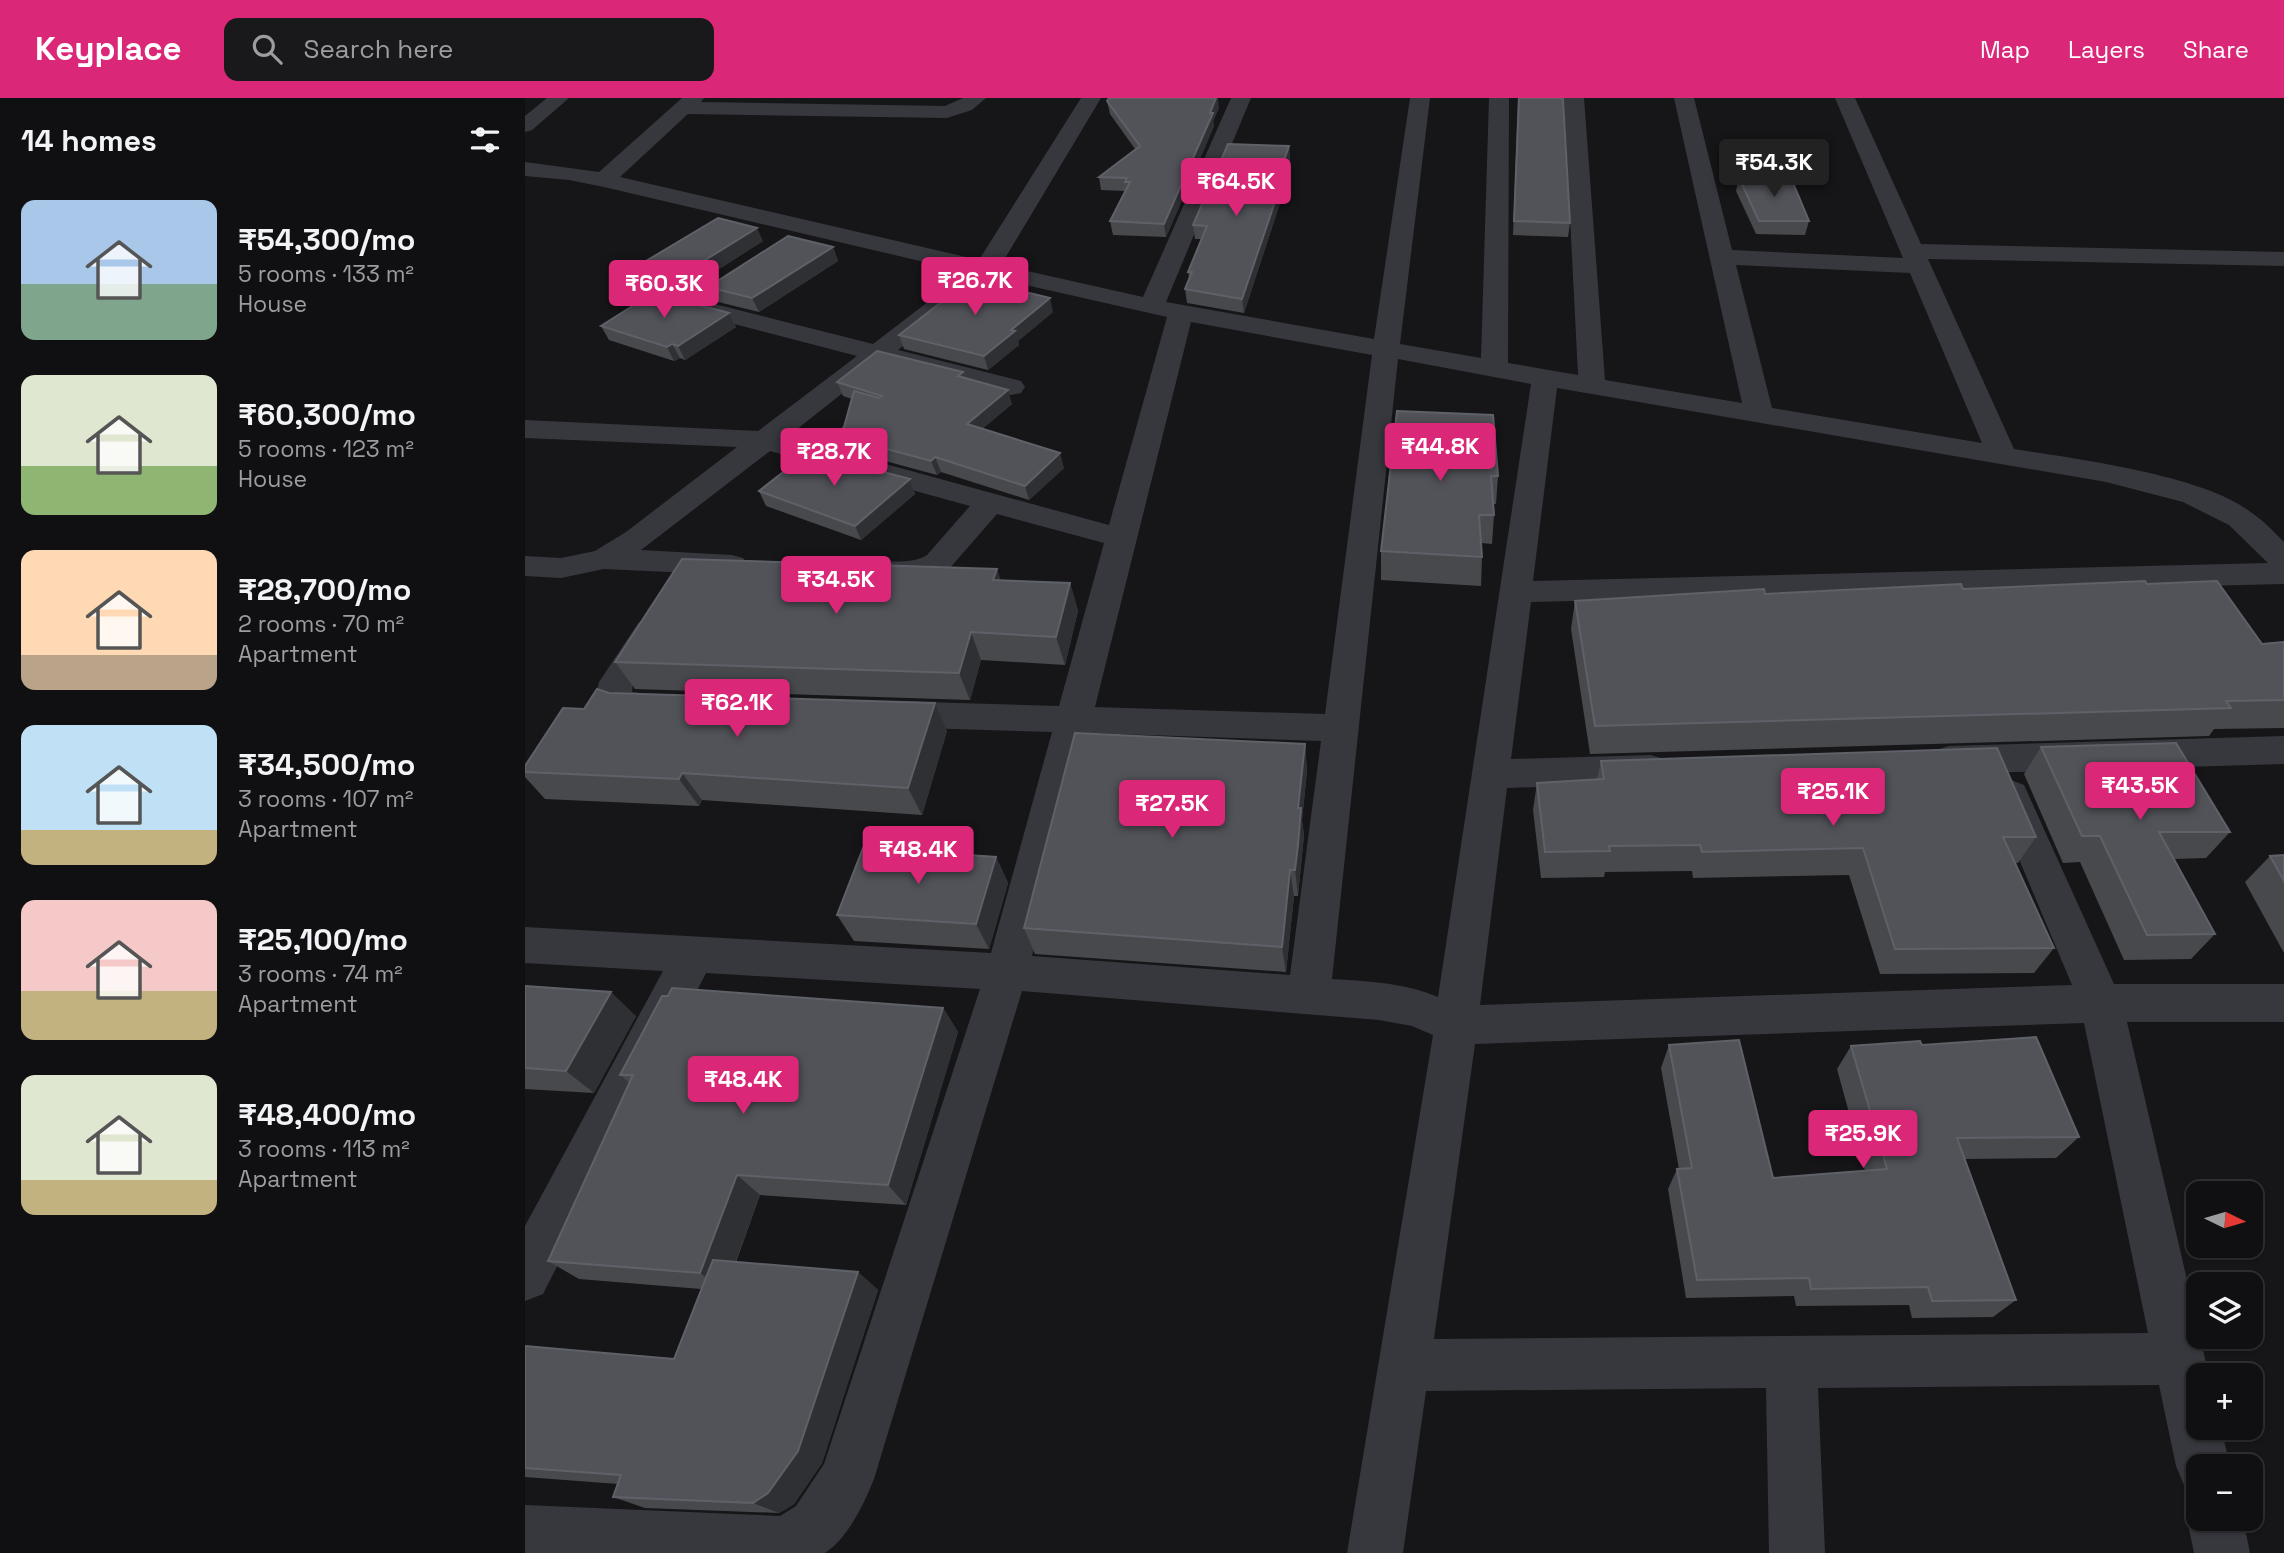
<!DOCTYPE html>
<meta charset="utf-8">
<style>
:root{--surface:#101012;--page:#19191b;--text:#f1f3f6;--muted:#9c9d9f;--line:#303032;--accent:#db2777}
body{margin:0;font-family:"Space Grotesk",sans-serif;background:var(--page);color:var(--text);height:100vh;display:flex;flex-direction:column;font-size:26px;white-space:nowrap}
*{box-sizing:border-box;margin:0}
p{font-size:23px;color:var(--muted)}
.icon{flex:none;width:38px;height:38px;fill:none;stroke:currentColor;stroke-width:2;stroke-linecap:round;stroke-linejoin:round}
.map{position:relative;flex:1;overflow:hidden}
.side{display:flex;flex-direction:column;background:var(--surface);width:525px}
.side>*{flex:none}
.needle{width:46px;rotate:95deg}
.controls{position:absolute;left:1661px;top:1083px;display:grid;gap:14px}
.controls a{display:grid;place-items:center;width:77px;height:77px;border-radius:14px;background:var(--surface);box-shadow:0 2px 5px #0004,0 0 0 2px var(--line);font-size:35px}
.price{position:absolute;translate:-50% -60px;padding:0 16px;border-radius:7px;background:var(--accent);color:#fff;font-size:23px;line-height:46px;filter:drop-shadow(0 2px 4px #0008)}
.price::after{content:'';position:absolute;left:50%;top:42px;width:21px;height:16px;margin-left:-10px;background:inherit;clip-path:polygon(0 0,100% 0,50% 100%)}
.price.active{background:#222;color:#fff}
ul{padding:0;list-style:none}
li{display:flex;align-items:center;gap:21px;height:175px;padding:0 21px}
li span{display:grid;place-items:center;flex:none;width:196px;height:140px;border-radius:14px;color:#555}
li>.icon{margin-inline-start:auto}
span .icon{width:84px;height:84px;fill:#fffc;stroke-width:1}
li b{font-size:30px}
h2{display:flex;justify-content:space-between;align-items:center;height:84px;padding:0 21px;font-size:30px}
header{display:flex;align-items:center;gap:42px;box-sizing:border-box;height:98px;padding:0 35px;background:var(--accent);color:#fff}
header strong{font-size:33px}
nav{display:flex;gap:38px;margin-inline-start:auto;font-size:24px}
.search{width:490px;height:63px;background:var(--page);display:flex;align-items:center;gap:18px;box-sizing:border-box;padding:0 24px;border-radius:14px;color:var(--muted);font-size:26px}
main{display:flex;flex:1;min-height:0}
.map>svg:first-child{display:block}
</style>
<header>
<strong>Keyplace</strong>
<div class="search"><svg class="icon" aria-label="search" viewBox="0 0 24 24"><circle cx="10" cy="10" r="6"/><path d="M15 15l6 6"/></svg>Search here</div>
<nav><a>Map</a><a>Layers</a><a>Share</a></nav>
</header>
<main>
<section class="side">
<h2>14 homes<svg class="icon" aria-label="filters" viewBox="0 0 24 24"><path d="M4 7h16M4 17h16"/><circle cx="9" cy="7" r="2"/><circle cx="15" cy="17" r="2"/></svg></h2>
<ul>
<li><span style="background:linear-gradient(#a9c7e8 60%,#7fa58c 0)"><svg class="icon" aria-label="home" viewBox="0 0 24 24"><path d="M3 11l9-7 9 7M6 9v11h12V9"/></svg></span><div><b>₹54,300/mo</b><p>5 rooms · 133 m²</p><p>House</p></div></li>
<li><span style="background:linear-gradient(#dfe7d0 65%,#8fb573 0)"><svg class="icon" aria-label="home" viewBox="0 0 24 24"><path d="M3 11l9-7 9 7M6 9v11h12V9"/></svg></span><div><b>₹60,300/mo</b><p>5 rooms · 123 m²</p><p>House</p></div></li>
<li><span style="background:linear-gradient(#ffd9b3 75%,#b9a48a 0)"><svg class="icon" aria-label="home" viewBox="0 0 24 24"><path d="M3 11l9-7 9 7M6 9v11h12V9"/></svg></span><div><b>₹28,700/mo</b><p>2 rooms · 70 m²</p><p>Apartment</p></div></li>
<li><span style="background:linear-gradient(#bfe0f5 75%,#c2b280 0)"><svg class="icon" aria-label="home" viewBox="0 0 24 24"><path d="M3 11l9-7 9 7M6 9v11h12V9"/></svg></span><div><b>₹34,500/mo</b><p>3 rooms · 107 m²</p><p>Apartment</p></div></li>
<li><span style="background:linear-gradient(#f6c9c9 65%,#c2b280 0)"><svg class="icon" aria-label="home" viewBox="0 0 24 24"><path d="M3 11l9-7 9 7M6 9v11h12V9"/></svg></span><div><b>₹25,100/mo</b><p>3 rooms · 74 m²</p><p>Apartment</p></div></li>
<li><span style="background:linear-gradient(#dfe7d0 75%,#c2b280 0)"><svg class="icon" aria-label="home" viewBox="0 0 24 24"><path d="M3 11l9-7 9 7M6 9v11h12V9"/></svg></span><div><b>₹48,400/mo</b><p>3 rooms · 113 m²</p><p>Apartment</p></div></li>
</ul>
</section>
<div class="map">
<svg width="1759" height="1455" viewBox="0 0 1759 1455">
<rect width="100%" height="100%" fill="#161618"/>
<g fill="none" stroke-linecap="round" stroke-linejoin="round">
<!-- street -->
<g fill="#37383d" fill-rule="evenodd">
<path d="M22 0H44L7 32 0 34V18Z"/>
<path d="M157 0H179L176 4 420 8 438 0H461L447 12 422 20 163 16 95 79 454 162 556 0H576L476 167 618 199 706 0H726L641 204 849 241 885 0H905L875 246 956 260 964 0H984L983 265 1053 277 1039 0H1059L1080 282 1217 305 1149 0H1169L1207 152 1378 160 1310 0H1330L1396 146 1759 154V168L1403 161 1489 351C1551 361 1679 377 1727 415 1739 423 1749 434 1759 444V486L1006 504 986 661 1126 657 1139 661 1145 671 1139 681 1126 685 982 690 955 907 1547 887 1467 697 1473 687 1486 682 1499 687 1589 886H1759V924H1602L1673 1229V1239H1675L1684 1278H1673V1330H1696L1705 1368H1673V1393L1659 1387 1651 1368 1634 1287 1293 1290 1300 1455H1244L1241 1290 901 1293 878 1455H822L908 937 887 928 854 922 497 893 349 1381C339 1406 323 1440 300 1455H0V1407L255 1418 271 1408 299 1366 455 891 181 875 18 1196 0 1203V1128L138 873 0 865V829L466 855 527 634 364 629 351 625 346 616 351 607 364 603 534 608 579 445 472 416 424 471 413 479 402 483 358 484 347 480 342 473 347 466C364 461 387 467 402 457L445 408 245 353 116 452 207 457 218 460 223 467 218 474 207 477 79 471 36 480 0 478V458L36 460 70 453 101 434 212 349 0 340V322L233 333 332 258 94 196 91 191 94 186 103 184 348 246 442 174 79 89 44 82 0 78V64L74 74ZM1211 167 1385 175 1457 345 1247 310ZM466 179 642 219 584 427 262 339 357 264 486 297 496 295 500 289 496 283 373 252ZM666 224 847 257 800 616 570 609ZM873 261 1006 286 913 899C880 885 843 883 807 881ZM1032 290 1581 384 1658 404 1704 427 1743 465 1008 483ZM563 635 796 643 765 877 507 858ZM1559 925 1623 1235 909 1241 950 946Z"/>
<path d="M126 520 138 524 143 532 108 585 107 594 145 599 150 608 145 617C122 624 83 623 70 600L74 584 114 524Z"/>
<path d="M1759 638V666L1424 676 1411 672 1406 662 1411 652 1424 648Z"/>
<path d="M1673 1400V1421H1718L1725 1455H1669L1662 1421Z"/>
</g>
</g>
<!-- wall -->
<g fill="#47494d">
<path d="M993 0 1045 125 1043 139 988 137Z"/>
<path d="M582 3 694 10 688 23 689 28 641 139 588 137 585 123 600 93 576 92 574 79 610 51 585 16Z"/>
<path d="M764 48 765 61 756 87 757 99 719 215 662 205 660 191 664 180 663 174 676 141H670L668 127Z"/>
<path d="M1214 80 1284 123 1280 137 1231 136 1211 93Z"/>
<path d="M238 143 158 194 118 182 111 169Z"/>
<path d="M308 149 313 163 234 214 189 203 183 189Z"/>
<path d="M528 214 493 243 494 247 463 272 379 251 374 237Z"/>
<path d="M204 215 211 229 160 262 155 260 149 263 84 242 76 228Z"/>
<path d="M440 280 487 306 457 331 539 370 504 402 416 374 412 377 316 351 310 337 319 329 327 301 318 298 312 284Z"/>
<path d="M872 313 973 378 971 406H968L969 417 967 446 956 445 957 459 956 488 856 482V453Z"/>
<path d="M385 381 390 396 336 442 241 408 234 393Z"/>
<path d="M476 482 545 485 553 513 540 567 456 562 445 602 110 591 90 564Z"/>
<path d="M1622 486 1737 546 1759 544V630L1689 631 1684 638 1065 656 1046 531 1050 503 1240 496Z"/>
<path d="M84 595 422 633 397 717 177 702 174 708 20 701 0 679V668L59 611Z"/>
<path d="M780 646 782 673 777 722 779 737 773 798H769L761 874 510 856 499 830Z"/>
<path d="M1516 649 1705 734 1681 760 1649 761 1690 836 1666 861 1599 862 1555 764 1538 765 1499 676Z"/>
<path d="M1076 663 1511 739 1493 765H1490L1529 850 1509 875 1355 876 1324 777 1168 780 1167 773 1080 774 1079 779 1016 780 1008 712 1012 685 1072 681Z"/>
<path d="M1759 757V855L1720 784 1745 758Z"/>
<path d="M471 759 483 785 464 851 329 843 312 817Z"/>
<path d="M0 888 111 918 69 995 0 991Z"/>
<path d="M418 910 433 934 381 1107 235 1097 211 1164 333 1174 353 1192 297 1365 269 1406 254 1415 120 1410 88 1399 93 1386 0 1379V1248L149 1261 176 1191 54 1181 23 1163 105 985 95 977Z"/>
<path d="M1144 947 1248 1080 1340 1073 1312 971 1326 948 1397 947 1554 1039 1531 1060 1440 1061 1491 1202 1468 1219 1387 1220 1384 1207 1271 1208 1269 1198 1161 1200 1143 1091 1152 1071H1154L1136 970Z"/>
</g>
<!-- shaded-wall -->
<g fill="#2f3033">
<path d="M687 0H693L694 10 688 23 689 28 641 139 639 126 685 15Z"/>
<path d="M764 48 765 61 756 87 757 99 719 215 717 201 751 86Z"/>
<path d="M232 130 238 143 158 194 151 180Z"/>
<path d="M308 149 313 163 234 214 227 200Z"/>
<path d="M525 200 528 214 493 243 494 247 463 272 459 258 486 232Z"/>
<path d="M204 215 211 229 160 262 153 248Z"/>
<path d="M147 246 155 260 149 263 142 249Z"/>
<path d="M483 292 487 306 446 340 442 326Z"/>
<path d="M535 355 539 370 504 402 500 388Z"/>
<path d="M410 359 416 374 412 377 406 363Z"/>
<path d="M385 381 390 396 336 442 330 428Z"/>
<path d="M472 471 482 499 468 482Z"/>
<path d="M545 485 553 513 540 567 531 539Z"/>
<path d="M446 534 456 562 445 602 434 575Z"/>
<path d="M410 605 422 633 397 717 383 690Z"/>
<path d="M780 646 782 673 777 722 779 737 773 798 770 772 773 710Z"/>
<path d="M157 675 177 702 174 708 154 681Z"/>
<path d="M471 759 483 785 464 851 451 826Z"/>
<path d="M765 772 769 798 761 874 757 849Z"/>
<path d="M86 894 111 918 69 995 41 973Z"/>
<path d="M418 910 433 934 381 1107 363 1087Z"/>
<path d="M212 1077 235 1097 200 1192 175 1175Z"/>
<path d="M333 1174 353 1192 297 1365 269 1406 254 1415 228 1405Z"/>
</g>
<!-- building -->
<g fill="#525359" stroke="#5f6168" stroke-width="2">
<path d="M584 0H691L685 15H688L639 126 585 123 605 84H600L602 80 574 79 615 48 582 3Z"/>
<path d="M994 0H1038L1045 125 989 123Z"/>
<path d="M703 46 764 48 751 86H756L717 201 660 191 667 174H663L682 128 668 127Z"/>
<path d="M1214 80H1266L1284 123H1234Z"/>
<path d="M193 120 232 130 151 180 111 169Z"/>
<path d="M263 138 308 149 227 200 183 189Z"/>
<path d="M446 181 525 200 486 232 490 233 459 258 374 237Z"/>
<path d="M128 195 204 215 153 248 147 246 142 249 76 228Z"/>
<path d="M352 253 438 274 433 278 483 292 442 326 535 355 500 388 410 359 406 363 310 337 319 329 329 293 354 300 357 298 312 284Z"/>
<path d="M872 313 968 317 973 378H966L969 417H954L957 459 856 453Z"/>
<path d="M287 355 385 381 330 428 234 393 276 360 279 361Z"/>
<path d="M157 461 472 471 468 482 545 485 531 539 446 534 434 575 90 564Z"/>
<path d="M1620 483 1622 486 1692 483 1737 546 1759 544V602L1701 603 1706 610 1070 628 1050 503 1239 491 1240 496 1436 486 1438 491Z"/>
<path d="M72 591 84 595 410 605 383 690 157 675 154 681 0 674V668L38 610 59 611Z"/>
<path d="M550 635 780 646 773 710H776L773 747 770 772H765L757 849 499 830Z"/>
<path d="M1651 645 1705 734H1634L1690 836 1622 837 1575 738H1557L1516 649Z"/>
<path d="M1472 650 1511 739H1478L1529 850 1370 851 1338 750 1177 754 1175 747 1084 748 1085 753 1020 754 1012 685 1079 681 1076 663Z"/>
<path d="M338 750 471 759 451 826 312 817Z"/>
<path d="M1759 757V783L1745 758Z"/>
<path d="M0 888 86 894 41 973 0 970Z"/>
<path d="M147 890 418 910 363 1087 212 1077 175 1175 23 1163 108 977H95L137 898H143Z"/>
<path d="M1511 939 1554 1039 1432 1040 1491 1202 1407 1203 1403 1189 1286 1191 1284 1180 1172 1182 1152 1071 1167 1070 1144 947 1214 942 1248 1080 1362 1071 1326 948 1395 943 1397 947Z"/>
<path d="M188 1162 333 1174 273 1353 243 1395 228 1405 88 1399 96 1377 0 1370V1248L149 1261Z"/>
</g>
</svg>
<div class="controls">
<a><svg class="needle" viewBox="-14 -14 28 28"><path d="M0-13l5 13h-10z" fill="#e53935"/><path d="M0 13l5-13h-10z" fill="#9c9d9f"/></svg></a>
<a><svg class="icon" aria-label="layers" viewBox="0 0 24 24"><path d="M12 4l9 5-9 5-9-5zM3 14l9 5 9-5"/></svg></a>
<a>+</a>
<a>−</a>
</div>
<b class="price active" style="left:1249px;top:101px">₹54.3K</b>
<b class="price" style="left:711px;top:120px">₹64.5K</b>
<b class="price" style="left:450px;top:219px">₹26.7K</b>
<b class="price" style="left:139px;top:222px">₹60.3K</b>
<b class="price" style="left:915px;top:385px">₹44.8K</b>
<b class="price" style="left:309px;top:390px">₹28.7K</b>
<b class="price" style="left:311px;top:518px">₹34.5K</b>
<b class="price" style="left:212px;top:641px">₹62.1K</b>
<b class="price" style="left:1615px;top:724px">₹43.5K</b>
<b class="price" style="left:1308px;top:730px">₹25.1K</b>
<b class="price" style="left:647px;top:742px">₹27.5K</b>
<b class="price" style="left:393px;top:788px">₹48.4K</b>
<b class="price" style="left:218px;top:1018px">₹48.4K</b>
<b class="price" style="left:1338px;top:1072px">₹25.9K</b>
</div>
</main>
